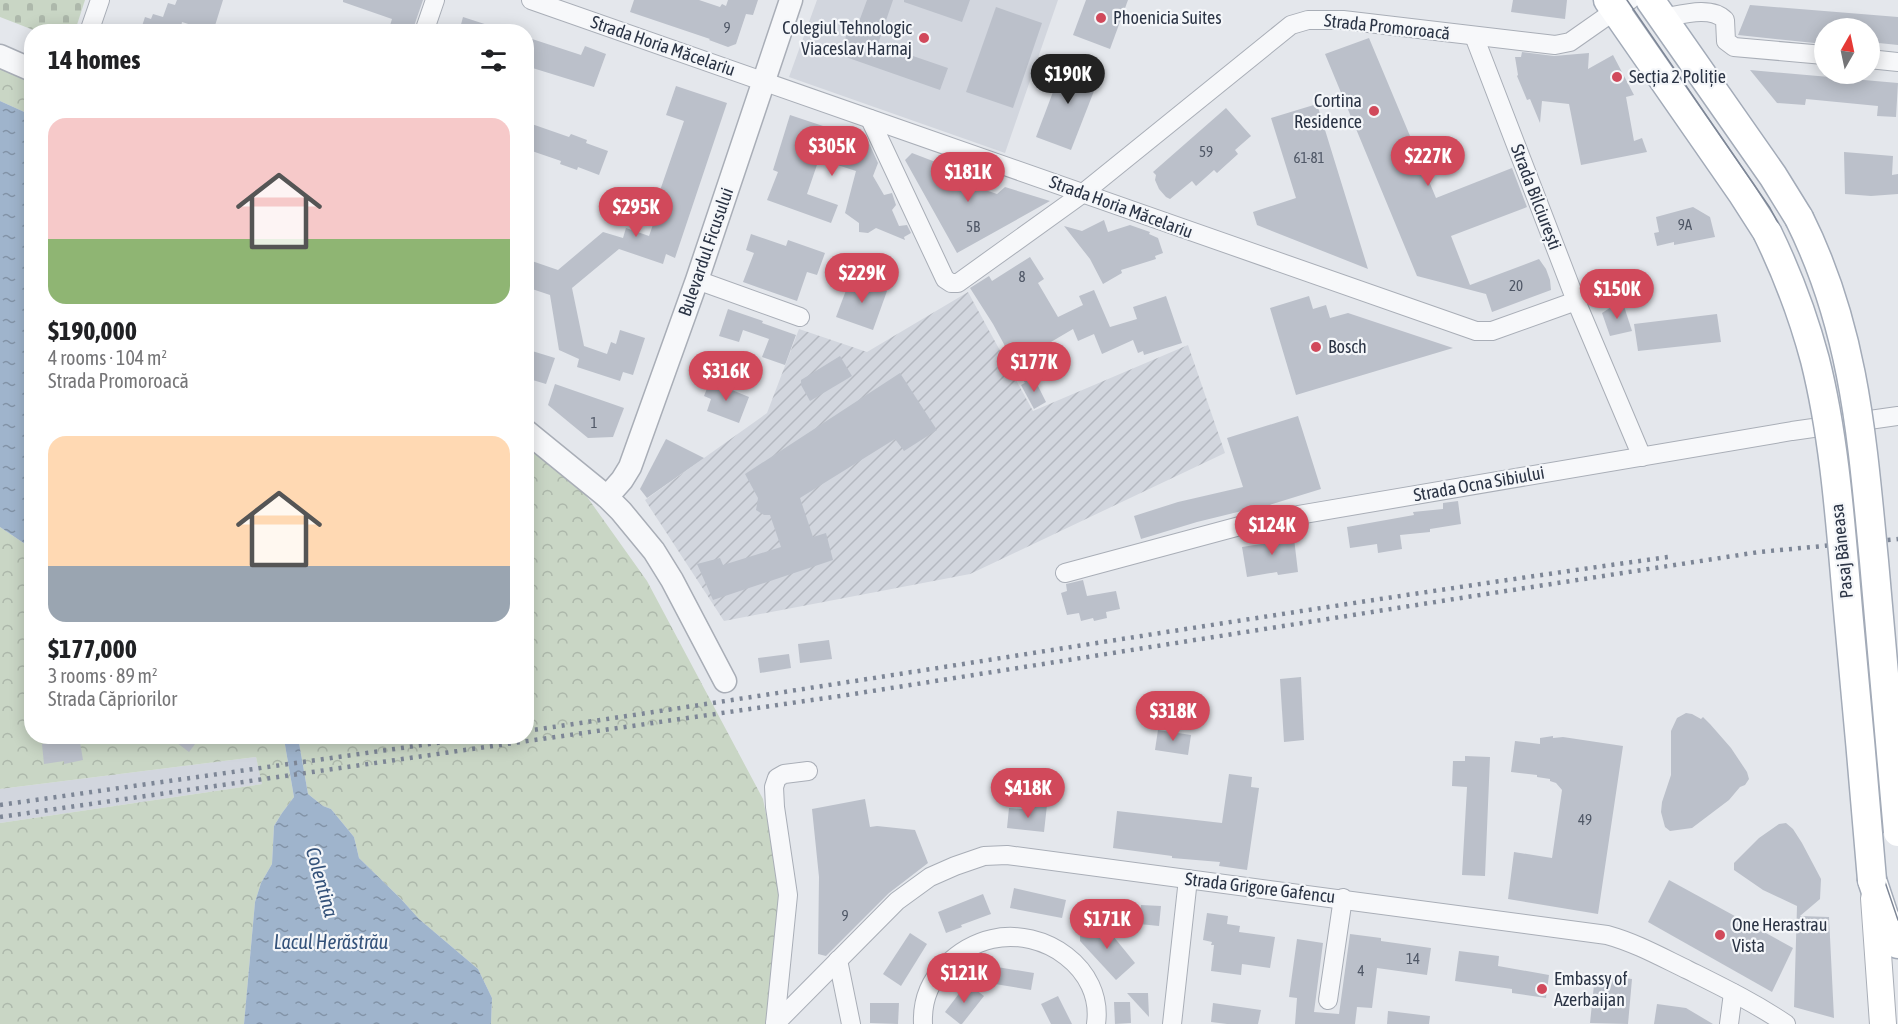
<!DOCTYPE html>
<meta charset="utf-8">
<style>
:root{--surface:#fff;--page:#f2f2f2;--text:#202124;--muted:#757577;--accent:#d1495b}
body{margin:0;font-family:"Asap Condensed",sans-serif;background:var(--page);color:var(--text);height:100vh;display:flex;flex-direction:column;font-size:22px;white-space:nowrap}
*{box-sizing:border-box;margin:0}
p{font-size:20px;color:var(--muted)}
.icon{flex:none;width:33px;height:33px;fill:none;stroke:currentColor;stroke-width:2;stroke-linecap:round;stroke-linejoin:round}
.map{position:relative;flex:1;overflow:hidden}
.drawer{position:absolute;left:24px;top:24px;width:510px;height:720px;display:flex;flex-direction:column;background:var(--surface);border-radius:24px;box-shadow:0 3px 15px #0003}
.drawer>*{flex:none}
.needle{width:39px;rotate:9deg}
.tools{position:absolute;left:1814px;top:18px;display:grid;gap:12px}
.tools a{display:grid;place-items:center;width:66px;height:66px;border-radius:50%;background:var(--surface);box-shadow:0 3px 15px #0003;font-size:30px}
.price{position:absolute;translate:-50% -51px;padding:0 14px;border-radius:21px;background:var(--accent);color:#fff;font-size:20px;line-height:39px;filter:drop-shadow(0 2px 3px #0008)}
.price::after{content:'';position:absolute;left:50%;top:36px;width:18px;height:14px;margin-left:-9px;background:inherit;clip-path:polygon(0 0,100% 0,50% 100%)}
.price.active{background:#222;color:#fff}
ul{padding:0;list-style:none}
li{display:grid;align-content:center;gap:12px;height:318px;padding:0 24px}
li span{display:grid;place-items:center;height:186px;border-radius:18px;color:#555}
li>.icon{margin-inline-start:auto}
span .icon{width:108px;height:108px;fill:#fffc;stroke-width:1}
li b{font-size:26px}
h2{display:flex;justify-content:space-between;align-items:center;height:72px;padding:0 24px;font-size:26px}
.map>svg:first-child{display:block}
</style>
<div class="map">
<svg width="1898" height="1024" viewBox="0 0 1898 1024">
<defs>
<pattern id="industrial-furrows" width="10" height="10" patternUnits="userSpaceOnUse" patternTransform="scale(1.5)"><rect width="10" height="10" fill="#d2d6de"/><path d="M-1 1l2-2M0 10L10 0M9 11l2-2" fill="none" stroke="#b4b8c0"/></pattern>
<pattern id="forest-crowns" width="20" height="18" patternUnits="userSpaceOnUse" patternTransform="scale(1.5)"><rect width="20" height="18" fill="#c9d6c5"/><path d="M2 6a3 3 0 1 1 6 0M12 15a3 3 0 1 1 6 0" fill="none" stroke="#adb8ab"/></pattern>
<pattern id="cemetery-stones" width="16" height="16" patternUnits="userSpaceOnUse" patternTransform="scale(1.5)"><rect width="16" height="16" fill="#c9d6c5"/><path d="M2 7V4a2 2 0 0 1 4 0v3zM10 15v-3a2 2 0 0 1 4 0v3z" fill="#adb8ab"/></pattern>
<pattern id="water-ripples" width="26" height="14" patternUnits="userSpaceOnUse" patternTransform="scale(1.5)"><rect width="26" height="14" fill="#9fb4cc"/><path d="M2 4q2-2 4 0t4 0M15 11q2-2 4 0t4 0" fill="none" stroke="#8293a7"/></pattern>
</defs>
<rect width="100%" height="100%" fill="#e4e7ec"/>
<!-- built -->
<g fill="#d2d6de">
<path d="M817 0H1058L1005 153 789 77Z"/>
<path d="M256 757 263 784 0 823V789Z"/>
</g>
<!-- industrial -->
<path fill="url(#industrial-furrows)" d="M968 292 1033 411 1188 345 1225 453 970 574 724 621 645 500 767 413 799 329 867 352Z"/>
<!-- forest -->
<g fill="url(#forest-crowns)">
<path d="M0 68 31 82V115L0 101Z"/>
<path d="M527 445 585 494 647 581 763 799 781 889 773 1024H491L492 998 478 969 419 919 401 899 359 858 354 837 331 809 323 806 308 794 298 737 526 736Z"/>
<path d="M0 527 31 548 32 736H282L284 739 294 797 282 813 274 826 272 864 261 883 255 902 244 1024H0V823L262 784 256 757 0 789Z"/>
</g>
<!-- cemetery -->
<path fill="url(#cemetery-stones)" d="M0 0H85L75 31H36L0 17Z"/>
<!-- water -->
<g fill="url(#water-ripples)">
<path d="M0 101 31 115V548L0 527Z"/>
<path d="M282 737H298L308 794 323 806 331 809 354 837 359 858 401 899 419 919 478 969 492 998 491 1024H244L255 902 261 883 272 864 274 826 282 813 294 797 284 739Z"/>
</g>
<!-- building -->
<g fill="#bbc0ca">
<path d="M177 0H223L213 32 182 22 180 32H140L145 17 151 19 153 14 163 17 168 3 175 5Z"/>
<path d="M343 0H423L412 32H388L392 19 343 2Z"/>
<path d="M634 0H699L720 7 722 4 726 6 728 0H758L753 15 746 14 736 44 728 47 709 40 710 39 630 12Z"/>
<path d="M867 0H893L878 44 948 68 940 90 840 55 847 33 854 35Z"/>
<path d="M904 0H970L962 22 904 2Z"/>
<path d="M1086 0H1128L1110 49 1073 35Z"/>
<path d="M1513 0H1567L1565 19 1511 12Z"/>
<path d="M1750 5 1898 17V45L1869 42V28H1824V44L1738 35Z"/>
<path d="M996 7 1042 23 1013 108 966 92Z"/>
<path d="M463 17 500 29V32H459Z"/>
<path d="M526 37 581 55 585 46 606 54 594 87 526 66Z"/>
<path d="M1369 38 1436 198 1512 168 1527 207 1451 236 1470 285 1539 259 1546 269 1550 280 1551 290 1492 312 1486 294 1417 276 1325 54Z"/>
<path d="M1522 52 1554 56 1589 53 1588 69 1613 55 1634 95 1626 97 1634 141 1642 138 1647 152 1581 165 1569 104 1542 101 1540 123 1530 99 1527 100 1517 76 1518 75 1515 57H1521Z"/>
<path d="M1065 60 1101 73 1071 150 1036 137Z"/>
<path d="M1750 70 1898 83 1896 117 1877 116 1878 106 1806 99 1805 105 1777 103Z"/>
<path d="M676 86 727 103 675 258 666 254 663 264 619 249 572 288 584 346 607 354 611 342 616 344 620 330 645 338 633 375 623 372 620 381 577 367 579 359 559 350 550 295 526 287V259L558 270 603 232 623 238 626 228 649 236 659 207 655 205 684 121 666 115Z"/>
<path d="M1317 104 1368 269 1257 225 1253 212 1296 198 1271 118Z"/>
<path d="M1226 108 1251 136 1235 150 1238 154 1217 173 1214 170 1196 186 1192 181 1170 199 1166 197 1159 189 1155 180 1156 175 1153 172Z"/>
<path d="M790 115 868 141 878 163 873 176 884 195 892 193 896 205 892 210 899 226 907 225 911 233 904 237 905 240 876 228 868 233 859 232V223L845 213 856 171 819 159 807 194 838 205 831 223 767 200 778 172 773 170Z"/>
<path d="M526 122 569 137 571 134 587 140 586 143 608 151 599 175 578 167 577 170 560 164 561 161 526 149Z"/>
<path d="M1844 152 1893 156 1892 175 1898 174V194L1871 196 1845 194Z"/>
<path d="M912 153 959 171V181L997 194 1005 187 1050 201 957 253 905 160Z"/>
<path d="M1693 207 1710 217 1715 237 1674 245V242L1657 246 1654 233 1659 232 1656 217Z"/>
<path d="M1104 220 1108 232 1130 225 1150 232 1149 234 1158 238 1163 253 1155 256 1156 259 1121 270 1122 273 1103 284 1090 259 1064 226 1082 231Z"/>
<path d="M751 234 786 246 788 240 825 253 817 275 807 272 797 301 743 282 754 253 746 250Z"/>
<path d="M1030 257 1044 279 1038 283 1058 317 1083 305 1079 296 1094 290 1110 327 1137 319 1133 307 1166 296 1182 343 1144 355 1143 351 1138 353 1133 340 1102 354 1094 334 1078 341 1073 329 1039 349 1050 370 1025 383 993 324 970 288 989 276 992 281Z"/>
<path d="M851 277 887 291 873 330 836 317Z"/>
<path d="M1309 296 1313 309 1326 305 1330 318 1348 313 1453 348 1296 395 1270 308Z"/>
<path d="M1622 300 1632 331 1610 336 1602 313Z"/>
<path d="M728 309 763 321 762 323 796 335 785 365 762 357 769 339 743 330 739 342 719 336Z"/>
<path d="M1717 314 1721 342 1638 351 1634 324Z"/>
<path d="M532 351 555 358 546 384 526 378V367Z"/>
<path d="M840 356 852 376 810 401 801 385V380Z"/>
<path d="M900 373 937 430 904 451 895 439 800 498 813 537 826 533 833 560 713 600 697 564 720 558 723 565 781 547 770 515H764L756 510 758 498 745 474Z"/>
<path d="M1034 378 1046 402 1034 409 1021 385Z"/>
<path d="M710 381 749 397 739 423 707 411 711 399 704 396Z"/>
<path d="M555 384 624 408 613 437 588 438 548 405Z"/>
<path d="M1298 416 1321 489 1250 511V509L1197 522 1141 539 1134 516 1178 502 1243 487 1227 438Z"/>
<path d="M666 439 704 458 647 498 640 489Z"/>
<path d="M1458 501 1461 524 1430 529V532L1400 535 1402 549 1378 553 1377 544 1350 548 1347 527 1414 515 1413 512 1443 509V503Z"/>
<path d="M1293 530 1298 572 1278 575 1277 572 1247 577 1242 547 1274 542 1272 532Z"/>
<path d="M1083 580 1087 596 1116 591 1120 609 1106 612 1107 618 1094 621 1093 618 1081 621 1079 613 1067 615 1061 593 1067 591 1066 584Z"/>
<path d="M829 640 832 659 800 663 798 644Z"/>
<path d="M789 654 791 668 760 673 758 658Z"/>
<path d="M1301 677 1304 740 1284 742 1280 679Z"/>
<path d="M1686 713 1692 714 1701 719 1703 717 1710 724 1731 748 1747 772 1749 779 1745 785 1740 787 1729 800 1692 828 1670 831 1665 827 1661 812 1662 802 1671 775V731L1677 718Z"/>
<path d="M1158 730 1191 735 1188 755 1155 750Z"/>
<path d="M60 736H79L83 760 64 764V761L44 764 42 744 61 742Z"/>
<path d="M168 736H201L189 752Z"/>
<path d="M1553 736V738L1563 737 1623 746 1598 914 1508 899 1514 852 1552 858 1562 790 1556 783 1550 781V779L1537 777V775L1511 772 1515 741 1540 744V738Z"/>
<path d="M1465 756 1490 757 1485 876 1462 875 1467 787 1452 786 1453 761H1465Z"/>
<path d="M1229 774 1252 777 1251 787 1259 788 1247 870 1219 866 1220 862 1172 858V856L1113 848 1117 811 1222 823Z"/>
<path d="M865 799 870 827 877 826 915 830 928 863 889 893 826 956 818 954 819 877 812 809Z"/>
<path d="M1033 804 1047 805 1044 832 1007 828 1009 808 1032 810Z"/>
<path d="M1786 823 1793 829 1802 843 1821 879 1820 899 1800 916 1829 917 1834 1018 1794 1007 1797 906 1763 890 1734 870V863L1759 838 1779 824Z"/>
<path d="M1669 880 1793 948 1772 992 1648 922Z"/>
<path d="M1014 888 1066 900 1062 918 1010 908Z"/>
<path d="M983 894 991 914 961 925 962 927 946 933 938 912Z"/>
<path d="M1141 905 1161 906 1159 926 1139 924Z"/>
<path d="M1207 913 1228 916 1227 924 1240 926 1239 932 1275 937 1270 968 1242 964 1241 975 1211 971 1214 945H1211L1212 942 1203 940Z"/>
<path d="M1100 920 1135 963 1116 980 1080 941V936Z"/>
<path d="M910 933 927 944 901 986 883 974Z"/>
<path d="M1350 934 1381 938V941L1431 948 1427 975 1377 968 1372 1008 1357 1007 1355 1024H1295L1297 998 1289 997 1297 939 1323 943 1314 1012 1339 1014Z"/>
<path d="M1459 951 1499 956 1498 966 1549 975 1546 998 1512 993V989L1455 981Z"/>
<path d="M997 967 1034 973 1031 990 995 984Z"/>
<path d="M1595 975 1632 979 1628 1024 1590 1023Z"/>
<path d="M967 983 984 996 962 1024H960L945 1012Z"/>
<path d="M1127 993H1148L1149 1017Z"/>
<path d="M1058 996 1072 1024H1051L1041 1004Z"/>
<path d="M1114 1002H1130L1131 1023 1115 1024Z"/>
<path d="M870 1003H899L898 1024 870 1023Z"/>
<path d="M1213 1003 1261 1010 1258 1024H1227L1211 1022Z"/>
<path d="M1657 1004 1686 1008 1713 1024H1654Z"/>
<path d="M1388 1011 1430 1016 1429 1024H1387Z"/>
</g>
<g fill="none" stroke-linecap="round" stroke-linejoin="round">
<defs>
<g id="minor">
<path d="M531 0 1476 331H1492L1576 301"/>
<path d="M1662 18C1680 15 1711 5 1725 20L1726 41 1734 47 1824 55"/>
<path d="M89 32 100 0"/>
<path d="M424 32 435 0"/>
<path d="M1474 36 1576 301 1642 457"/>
<path d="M1869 59 1898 62"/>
<path d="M870 119 945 279 951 283H958L1082 194 1291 25 1308 20H1343L1555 45 1570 42 1630 0"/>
<path d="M697 280 800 317"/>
<path d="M1065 573 1251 523 1792 431 1898 416"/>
<path d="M838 960 851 1024"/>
<path d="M1328 1000 1343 898"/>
<path d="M775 1024 897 901 930 877 955 866 984 856 1007 855 1607 935C1636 943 1661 957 1688 970 1722 987 1755 1003 1786 1024"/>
<path d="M775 1024 788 895 775 807 774 787 777 778 784 774 808 771"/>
<path d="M923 1024C922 1001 929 982 945 966 958 953 974 943 992 939 1043 927 1104 968 1096 1024"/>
<path d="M1172 1024 1188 879"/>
<path d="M1729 1024 1733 993"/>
</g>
<g id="tertiary">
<path d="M0 56 32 70"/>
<path d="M526 431 607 497 621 511 654 551 672 580 725 681"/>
<path d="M607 497 622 480 630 467 697 280 791 0"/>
</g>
<path id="secondary" d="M1874 898 1883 1024"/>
<g id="primary">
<path d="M1608 0 1742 193 1767 232"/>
<path d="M1650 0 1773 176 1799 218"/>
<path d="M1872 880 1884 916 1898 944"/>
</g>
</defs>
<!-- minor casing -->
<use href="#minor" stroke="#a9aeb7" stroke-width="20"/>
<!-- tertiary casing -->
<use href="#tertiary" stroke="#a9aeb7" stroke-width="25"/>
<!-- secondary casing -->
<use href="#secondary" stroke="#a9aeb7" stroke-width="28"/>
<!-- primary casing -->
<use href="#primary" stroke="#a3abb8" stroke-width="31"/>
<!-- minor -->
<use href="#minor" stroke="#f7f8fa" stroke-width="18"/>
<!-- tertiary -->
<use href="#tertiary" stroke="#f7f8fa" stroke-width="22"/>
<!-- secondary -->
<use href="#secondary" stroke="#fff" stroke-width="26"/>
<!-- primary -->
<use href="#primary" stroke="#fff" stroke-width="28"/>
<!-- tram -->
<path stroke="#7d8696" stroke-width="1.5" d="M1627 0 1770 208C1809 278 1826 358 1840 437L1883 876 1898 920"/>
<!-- rail -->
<g stroke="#7d8696" stroke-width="4.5" stroke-dasharray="3 6" stroke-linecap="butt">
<path d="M526 731C908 675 1287 610 1668 557"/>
<path d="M0 805 486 736"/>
<path d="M0 817 847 695 1467 597 1759 552 1898 539"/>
</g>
<defs>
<g id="primary-bridge">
<path d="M1799 218C1855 330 1862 439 1874 561 1882 651 1890 742 1898 832"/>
<path d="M1767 232C1787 273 1803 315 1815 360 1836 444 1841 534 1849 621 1857 707 1865 794 1872 880"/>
</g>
</defs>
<!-- primary-bridge casing -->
<use href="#primary-bridge" stroke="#a3abb8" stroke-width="31" stroke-linecap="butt"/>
<!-- primary-bridge -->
<use href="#primary-bridge" stroke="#fff" stroke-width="28"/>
</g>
<!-- markers -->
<g fill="#d1495b" stroke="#f4f6f9" stroke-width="2">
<circle cx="1101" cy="18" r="6"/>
<circle cx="924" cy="38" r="6"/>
<circle cx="1617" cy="77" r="6"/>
<circle cx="1374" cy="111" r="6"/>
<circle cx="1316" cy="347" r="6"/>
<circle cx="1720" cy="935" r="6"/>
<circle cx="1542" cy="989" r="6"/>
</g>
<g text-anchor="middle" stroke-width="4.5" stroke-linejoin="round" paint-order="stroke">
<!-- number labels -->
<g font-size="15" fill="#4f5766">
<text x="727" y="33">9</text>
<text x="1206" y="157">59</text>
<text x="1309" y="163">61-81</text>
<text x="1685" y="230">9A</text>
<text x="973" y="232">5B</text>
<text x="1022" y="282">8</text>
<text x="1516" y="291">20</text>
<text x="594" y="428">1</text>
<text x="1585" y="825">49</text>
<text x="845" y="921">9</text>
<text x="1413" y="964">14</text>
<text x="1361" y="976">4</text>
</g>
<!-- poi labels -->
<g font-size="18" fill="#2b3445" stroke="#f4f6f9" text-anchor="start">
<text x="1113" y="24">Phoenicia Suites</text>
<text x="912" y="34" text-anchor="end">Colegiul Tehnologic<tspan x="912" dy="21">Viaceslav Harnaj</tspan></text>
<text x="1629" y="83">Secția 2 Poliție</text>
<text x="1362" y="107" text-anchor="end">Cortina<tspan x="1362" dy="21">Residence</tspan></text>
<text x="1328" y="353">Bosch</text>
<text x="1732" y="931">One Herastrau<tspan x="1732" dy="21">Vista</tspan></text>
<text x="1554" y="985">Embassy of<tspan x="1554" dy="21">Azerbaijan</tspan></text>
</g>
<!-- street labels -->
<g font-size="18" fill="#2b3445" stroke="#f4f6f9">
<text transform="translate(1387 27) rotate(6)" y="6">Strada Promoroacă</text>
<text transform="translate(663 46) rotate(19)" y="6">Strada Horia Măcelariu</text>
<text transform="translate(1536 197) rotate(69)" y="6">Strada Bilciurești</text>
<text transform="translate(1121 207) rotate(20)" y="6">Strada Horia Măcelariu</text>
<text transform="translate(706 252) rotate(-71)" y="6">Bulevardul Ficusului</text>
<text transform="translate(1479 484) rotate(-10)" y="6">Strada Ocna Sibiului</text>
<text transform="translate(1842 551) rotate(-96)" y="6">Pasaj Băneasa</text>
<text transform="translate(1260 888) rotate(7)" y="6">Strada Grigore Gafencu</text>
</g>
<!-- water labels -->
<g font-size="20" font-style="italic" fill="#34527a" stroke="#f4f6f9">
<text transform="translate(322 882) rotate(74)" y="7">Colentina</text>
<text x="331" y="949">Lacul Herăstrău</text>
</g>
</g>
</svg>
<div class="tools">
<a><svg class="needle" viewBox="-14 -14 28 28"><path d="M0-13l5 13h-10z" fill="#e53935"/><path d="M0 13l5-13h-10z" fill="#757577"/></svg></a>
</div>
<b class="price active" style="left:1068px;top:105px">$190K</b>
<b class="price" style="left:832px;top:177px">$305K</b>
<b class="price" style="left:1428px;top:187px">$227K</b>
<b class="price" style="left:968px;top:203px">$181K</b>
<b class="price" style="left:636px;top:238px">$295K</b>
<b class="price" style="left:862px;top:304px">$229K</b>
<b class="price" style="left:1617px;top:320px">$150K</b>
<b class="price" style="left:1034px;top:393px">$177K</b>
<b class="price" style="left:726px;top:402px">$316K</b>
<b class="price" style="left:1272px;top:556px">$124K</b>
<b class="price" style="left:1173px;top:742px">$318K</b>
<b class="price" style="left:1028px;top:819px">$418K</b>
<b class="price" style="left:1107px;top:950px">$171K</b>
<b class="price" style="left:964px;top:1004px">$121K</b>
<section class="drawer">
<h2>14 homes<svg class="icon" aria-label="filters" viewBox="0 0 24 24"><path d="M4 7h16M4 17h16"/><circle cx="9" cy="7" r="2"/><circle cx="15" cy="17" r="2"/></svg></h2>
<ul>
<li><span style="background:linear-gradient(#f6c9c9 65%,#8fb573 0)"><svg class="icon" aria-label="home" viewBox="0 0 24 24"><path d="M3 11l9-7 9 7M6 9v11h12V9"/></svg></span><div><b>$190,000</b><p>4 rooms · 104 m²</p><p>Strada Promoroacă</p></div></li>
<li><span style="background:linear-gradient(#ffd9b3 70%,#9aa5b1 0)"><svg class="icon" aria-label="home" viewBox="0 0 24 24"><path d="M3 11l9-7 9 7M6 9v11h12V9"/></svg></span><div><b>$177,000</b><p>3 rooms · 89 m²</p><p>Strada Căpriorilor</p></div></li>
</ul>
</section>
</div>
